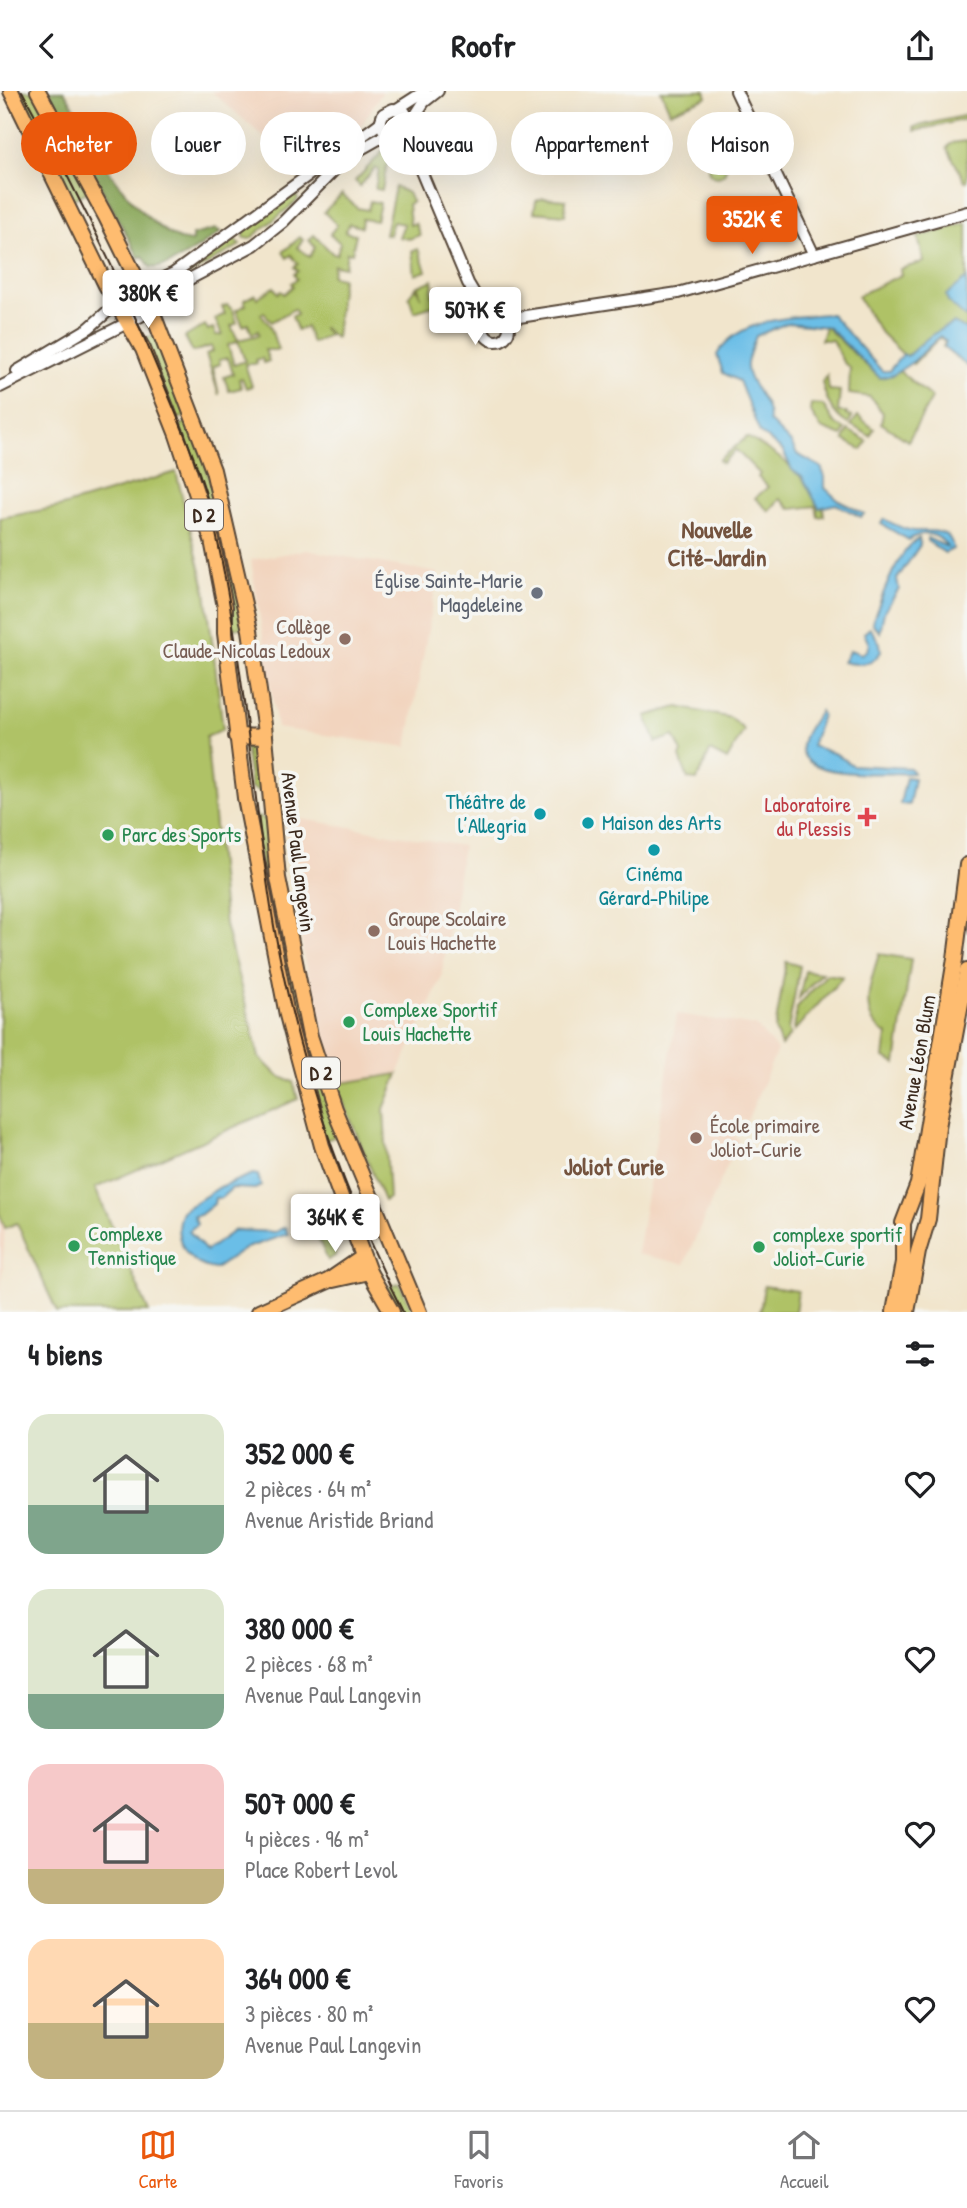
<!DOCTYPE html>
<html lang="fr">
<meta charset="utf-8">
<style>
:root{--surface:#fff;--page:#f2f2f2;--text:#202124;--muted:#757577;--line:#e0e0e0;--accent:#ea580c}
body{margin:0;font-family:"Patrick Hand",sans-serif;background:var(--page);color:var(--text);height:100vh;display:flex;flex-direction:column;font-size:26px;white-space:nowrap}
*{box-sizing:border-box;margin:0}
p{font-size:23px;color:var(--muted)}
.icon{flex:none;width:38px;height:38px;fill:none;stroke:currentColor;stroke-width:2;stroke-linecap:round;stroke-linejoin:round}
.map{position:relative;height:1221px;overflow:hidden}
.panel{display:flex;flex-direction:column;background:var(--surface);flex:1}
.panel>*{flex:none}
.top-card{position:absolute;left:21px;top:21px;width:926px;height:63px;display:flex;gap:14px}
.price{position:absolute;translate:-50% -60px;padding:0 16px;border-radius:7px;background:#fff;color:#222;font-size:23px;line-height:46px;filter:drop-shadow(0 2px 4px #0008)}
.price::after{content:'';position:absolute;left:50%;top:42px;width:21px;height:16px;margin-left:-10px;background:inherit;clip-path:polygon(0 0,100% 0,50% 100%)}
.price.active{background:var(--accent);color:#fff}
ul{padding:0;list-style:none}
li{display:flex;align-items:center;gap:21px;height:175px;padding:0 28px}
li span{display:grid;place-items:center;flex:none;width:196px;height:140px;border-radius:21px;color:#555}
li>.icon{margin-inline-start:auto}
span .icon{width:84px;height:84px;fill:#fffc;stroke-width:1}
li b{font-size:30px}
h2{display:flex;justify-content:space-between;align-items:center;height:84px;padding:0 28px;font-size:30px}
.chip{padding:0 24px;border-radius:32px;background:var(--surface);box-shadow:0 7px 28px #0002;font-size:24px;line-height:63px}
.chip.active{background:var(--accent);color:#fff}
header{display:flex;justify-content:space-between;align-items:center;height:91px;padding:0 28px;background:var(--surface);font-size:32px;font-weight:700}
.tab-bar{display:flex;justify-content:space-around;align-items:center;height:98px;border-top:2px solid var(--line);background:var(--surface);font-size:19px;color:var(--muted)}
.tab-bar a{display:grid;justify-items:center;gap:4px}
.tab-bar .active{color:var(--accent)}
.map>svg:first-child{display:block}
</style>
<header><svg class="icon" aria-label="back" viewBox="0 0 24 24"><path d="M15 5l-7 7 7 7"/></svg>Roofr<svg class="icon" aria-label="share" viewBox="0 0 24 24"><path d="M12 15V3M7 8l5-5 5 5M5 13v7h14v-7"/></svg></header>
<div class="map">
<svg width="967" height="1221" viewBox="0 0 967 1221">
<rect width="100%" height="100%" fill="#f6f6f2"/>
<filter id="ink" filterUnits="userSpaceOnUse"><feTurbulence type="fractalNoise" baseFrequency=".0143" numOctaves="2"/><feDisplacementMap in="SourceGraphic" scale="14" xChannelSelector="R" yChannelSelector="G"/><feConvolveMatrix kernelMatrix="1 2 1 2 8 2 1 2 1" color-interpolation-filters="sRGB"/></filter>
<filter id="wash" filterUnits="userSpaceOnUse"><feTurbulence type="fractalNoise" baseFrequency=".00686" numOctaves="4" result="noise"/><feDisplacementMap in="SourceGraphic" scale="28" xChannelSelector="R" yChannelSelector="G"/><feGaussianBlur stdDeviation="1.57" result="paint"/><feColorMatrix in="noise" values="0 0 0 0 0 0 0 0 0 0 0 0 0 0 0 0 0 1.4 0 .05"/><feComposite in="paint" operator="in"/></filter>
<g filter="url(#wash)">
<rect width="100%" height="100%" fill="#f1e5cc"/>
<!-- built -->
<g fill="#f2d4be">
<path d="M211 0H383L360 36 293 81 267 49Z"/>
<path d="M306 459 438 482 407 656 277 637 251 469Z"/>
<path d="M284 725 463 755 441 887 398 983 336 993 304 868Z"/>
<path d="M677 923 756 935 777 959 747 1030 741 1028 734 1046 739 1048 684 1173 637 1163Z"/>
<path d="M0 1125 5 1137 0 1221Z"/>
</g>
<!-- green -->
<g fill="#afc266" stroke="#757642" stroke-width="2" fill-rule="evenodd">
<path d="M15 0H34L89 100 70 110Z"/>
<path d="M661 0H705L707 6 670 21Z"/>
<path d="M967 24V28L915 40 914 36Z"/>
<path d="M967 50V90H965L947 57 951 52Z"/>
<path d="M383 60 389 63 382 99 375 98 379 79 375 77 360 95 355 90Z"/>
<circle cx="717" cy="77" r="9"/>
<path d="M395 96 408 102 412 111 408 113 410 134 415 132 420 144 409 148 399 146 404 133 393 131 389 144 385 143Z"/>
<path d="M293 100 298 108 296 111 250 148 244 147V139Z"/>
<path d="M342 103 357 117 368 119 370 110 380 112 376 130 362 128 361 136 349 133 345 141 356 143 352 162 347 161 345 176 334 174 332 185 342 187 336 247 322 236 329 244 312 252 306 236 297 239 292 225 297 223 294 218 271 231 264 221 261 223 270 235 278 259H265L269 270 264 272 262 267 256 269 257 273H245L252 295 246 297 242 287 239 288 241 297 229 300 224 286 233 283 228 267 219 269 220 273 213 276 219 304 206 263 213 260 211 255 193 261 185 246 205 234 208 239 213 237 216 244H222L215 228 225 223 222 216 227 214 233 219 237 232 231 235 238 249 259 244 258 240 252 243 248 233 243 235 236 219 246 214 244 209 255 203 257 207 274 196 278 202 281 200 284 203 293 195 291 192 297 188 294 183 298 180 294 176 298 173 291 164 287 167 283 161 300 146 303 149 297 156 310 166 315 156 309 149 314 144 333 163H337L340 152 330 143 337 134 324 121ZM238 250 245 270 234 274 228 254Z"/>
<path d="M543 107 566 109 565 124 534 121 536 110Z"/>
<path d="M967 132V275L943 256 945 251 940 246 913 273 881 242 857 205 901 184 900 178 924 171 918 146Z"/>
<path d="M232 146 240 154 170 195 168 191Z"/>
<path d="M418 158 426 180 415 184 412 160Z"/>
<path d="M433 189 432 203 436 214 414 221 409 205 416 196 421 206 418 195Z"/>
<path d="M825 235 880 287 899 280 932 307 908 350 881 332 883 322 870 306 849 303 850 277 843 271 832 249H821Z"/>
<path d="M155 243 188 324 174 330 140 249Z"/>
<path d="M827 284 829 299 840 300 838 321H847L846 324 852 326 848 333C832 324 826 308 822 291Z"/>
<path d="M811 313 823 314 835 333 845 338 842 345 821 337 810 320Z"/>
<path d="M858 325 874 338 870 345 851 334Z"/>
<path d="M190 330 204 368 247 536 227 538 228 513 176 336Z"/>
<path d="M848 339 867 350 862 359 844 349Z"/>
<path d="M747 346C778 364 806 381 819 417L823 416 824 425 818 426 816 415 791 418 780 408 769 420 755 407 768 396 758 386 760 383 736 359 722 372 719 369Z"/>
<path d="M176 381 206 501 223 638 206 646 225 834 259 966 278 985 293 991 298 1008 95 1097 149 1221H57L17 1132 5 1137 0 1124V427L59 416Z"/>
<path d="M678 616 731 627 744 639 727 669 710 660 697 689 688 688 680 666 682 661 674 645 656 651 646 625Z"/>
<path d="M250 652 259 653 263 699 261 701 251 697 245 655Z"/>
<path d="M252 725 269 728 272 762 342 1043 323 1050 287 912Z"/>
<path d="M879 863 911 868 896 973 884 967 887 943C856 928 871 889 879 863Z"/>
<path d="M786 871 800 875 788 939 790 944 781 955 775 939Z"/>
<path d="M805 880 822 882 799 907Z"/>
<path d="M827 883 843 886 794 940 797 916Z"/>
<path d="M398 983 384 1018 389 1107 384 1110 336 993Z"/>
<path d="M332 1135 337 1150 335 1165 328 1169 314 1138 319 1140Z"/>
<path d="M399 1192 414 1221H397L385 1198Z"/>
<path d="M764 1195 798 1200 795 1221H760Z"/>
</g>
<!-- forest -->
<path fill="#8ba85b" stroke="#63693c" stroke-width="2" d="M49 0H64L87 37 82 41C105 74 149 146 192 151V144L216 138 221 141C206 151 165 182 150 176L143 165 139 167Z"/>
<!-- water -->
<g fill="#6bbee7" stroke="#537482" stroke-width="2">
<path d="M967 187V224L965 226 948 211 946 204Z"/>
<path d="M831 223 882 280H889L903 263 907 265C923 251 933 240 954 232L967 239V275L944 257 946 250 940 245 914 270 893 284 880 287 828 236 787 232 756 245C753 254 748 264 747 273 745 293 770 307 769 330L791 352 797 363 821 376 825 386V397L838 409 864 423 861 426 836 413 819 417 802 386 792 379 783 360 760 342 739 290 723 282 717 264C736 228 794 225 831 223Z"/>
<path d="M884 428C893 433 906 440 917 440 931 440 952 437 953 458L945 462 927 450V447L947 456C939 442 922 439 909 449L881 433Z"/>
<path d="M919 447 920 454 897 488 899 498 884 521 880 541 872 532C881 508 897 460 919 447Z"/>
<path d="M870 537 880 552 881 561C872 574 858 575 843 571L850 559 861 563 867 559 869 553 864 542Z"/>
<path d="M820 620 822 624 812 655 836 663 852 674 910 677 913 682C890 682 806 689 802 659 800 646 813 631 820 620Z"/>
<path d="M906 686 914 687 909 714 900 713Z"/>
<path d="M253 1083 258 1084 261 1095 255 1098 232 1097 221 1107H215L214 1113 200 1124 193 1125 197 1133 189 1140 206 1160 235 1139 275 1141 285 1136 288 1143 246 1157 215 1178C187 1175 171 1146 182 1120L220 1096Z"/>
</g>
</g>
<g filter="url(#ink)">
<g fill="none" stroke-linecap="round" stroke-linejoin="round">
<defs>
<g id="minor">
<path d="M736 0 814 164"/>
<path d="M397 18 425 0"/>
<path d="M409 32 405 21 393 18 383 23 380 32 386 44 395 47 403 44 424 11 438 0"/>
<path d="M405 42 468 192 488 226"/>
<circle cx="496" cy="237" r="13"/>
<path d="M506 228 678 202 967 121"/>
<path d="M17 280 89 237 126 204 174 182 380 32"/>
<path d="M0 296 141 225 180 193 254 154 283 131 347 66 386 44"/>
</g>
<g id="major">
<path d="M11 0 106 194 143 258 177 344 212 449 225 516V542L245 707 287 924 322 1055 369 1181 392 1221"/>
<path d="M38 0 106 126 150 215 213 379 250 539 264 634 278 787 310 945 334 1018 419 1221"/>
<path d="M236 645 265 646"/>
<path d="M333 1189 369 1181"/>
<path d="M259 1221 328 1190 363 1166"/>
<path d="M894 1221 903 1171V1132L918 1093 955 868 967 774"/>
<path d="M907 1221 918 1161 928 1128 938 1036 967 880"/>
</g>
</defs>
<!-- minor casing -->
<use href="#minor" stroke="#564638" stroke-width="14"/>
<!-- major casing -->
<use href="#major" stroke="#564638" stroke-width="18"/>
<!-- minor -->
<use href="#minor" stroke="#fff" stroke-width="10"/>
<!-- major -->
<use href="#major" stroke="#febc70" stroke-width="14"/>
<!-- tram -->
<path stroke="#3b2a1e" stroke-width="2" d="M22 0C74 94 122 192 163 291 181 335 201 380 212 425 244 560 251 699 274 835 297 968 342 1100 403 1221"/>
</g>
</g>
<!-- markers -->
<circle fill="#6b7280" stroke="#f6f6f2" stroke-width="2.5" cx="537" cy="502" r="7"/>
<g fill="#8d6e63" stroke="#f6f6f2" stroke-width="2.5">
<circle cx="345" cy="548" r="7"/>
<circle cx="374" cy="840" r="7"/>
<circle cx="696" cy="1047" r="7"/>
</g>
<g fill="#0f9aa8" stroke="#f6f6f2" stroke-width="2.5">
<circle cx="540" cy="723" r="7"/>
<circle cx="588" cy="732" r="7"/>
<circle cx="654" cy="759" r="7"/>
</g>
<path fill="#e0444e" stroke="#f6f6f2" stroke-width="2.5" d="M863.5 715.5h7v7h7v7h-7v7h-7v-7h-7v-7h7z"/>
<g fill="#2e9e5b" stroke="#f6f6f2" stroke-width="2.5">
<circle cx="108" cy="744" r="7"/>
<circle cx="349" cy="931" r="7"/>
<circle cx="74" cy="1155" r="7"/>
<circle cx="759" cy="1156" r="7"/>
</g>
<g text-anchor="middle" stroke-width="7" stroke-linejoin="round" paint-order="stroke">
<!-- shield labels -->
<g fill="#f6f6f2" stroke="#73675e" stroke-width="2">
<rect x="185" y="408.5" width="38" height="31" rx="5"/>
<rect x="302" y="966.5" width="38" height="31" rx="5"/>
</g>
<g font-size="19" font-weight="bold" fill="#3b2a1e">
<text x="204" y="431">D 2</text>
<text x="321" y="989">D 2</text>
</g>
<!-- worship labels -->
<g font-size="21" fill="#5b616d" stroke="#f6f6f2" text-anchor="end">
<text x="523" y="497">Église Sainte-Marie<tspan x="523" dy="24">Magdeleine</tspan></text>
</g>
<!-- education labels -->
<g font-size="21" fill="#785e54" stroke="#f6f6f2" text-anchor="start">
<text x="331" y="543" text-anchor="end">Collège<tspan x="331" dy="24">Claude-Nicolas Ledoux</tspan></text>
<text x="388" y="835">Groupe Scolaire<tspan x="388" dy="24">Louis Hachette</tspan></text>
<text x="710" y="1042">École primaire<tspan x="710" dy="24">Joliot-Curie</tspan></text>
</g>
<!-- culture labels -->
<g font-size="21" fill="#0d838f" stroke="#f6f6f2" text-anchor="end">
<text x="526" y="718">Théâtre de<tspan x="526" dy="24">l’Allegria</tspan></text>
<text x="602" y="739" text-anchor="start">Maison des Arts</text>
<text x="654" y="790" text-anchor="middle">Cinéma<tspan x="654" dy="24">Gérard-Philipe</tspan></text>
</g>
<!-- health labels -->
<g font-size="21" fill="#be3a42" stroke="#f6f6f2" text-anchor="end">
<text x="851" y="721">Laboratoire<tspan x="851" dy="24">du Plessis</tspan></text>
</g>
<!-- leisure labels -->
<g font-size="21" fill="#27864d" stroke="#f6f6f2" text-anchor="start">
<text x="122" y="751">Parc des Sports</text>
<text x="363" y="926">Complexe Sportif<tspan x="363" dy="24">Louis Hachette</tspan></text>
<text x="88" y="1150">Complexe<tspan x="88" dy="24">Tennistique</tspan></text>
<text x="773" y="1151">complexe sportif<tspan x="773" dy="24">Joliot-Curie</tspan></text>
</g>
<!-- street labels -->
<g font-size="21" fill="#3b2a1e" stroke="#f6f6f2">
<text transform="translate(298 761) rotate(83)" y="7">Avenue Paul Langevin</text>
<text transform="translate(917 971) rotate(-80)" y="7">Avenue Léon Blum</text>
</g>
<!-- quarter labels -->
<g font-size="24" font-weight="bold" fill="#74533e" stroke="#f6f6f2">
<text x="717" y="447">Nouvelle<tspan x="717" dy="28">Cité-Jardin</tspan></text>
<text x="614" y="1084">Joliot Curie</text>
</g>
</g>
</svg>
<b class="price active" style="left:752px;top:165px">352K €</b>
<b class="price" style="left:148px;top:239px">380K €</b>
<b class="price" style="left:475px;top:256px">507K €</b>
<b class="price" style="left:335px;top:1163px">364K €</b>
<div class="top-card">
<a class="chip active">Acheter</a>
<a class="chip">Louer</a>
<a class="chip">Filtres</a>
<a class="chip">Nouveau</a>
<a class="chip">Appartement</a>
<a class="chip">Maison</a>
</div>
</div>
<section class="panel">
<h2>4 biens<svg class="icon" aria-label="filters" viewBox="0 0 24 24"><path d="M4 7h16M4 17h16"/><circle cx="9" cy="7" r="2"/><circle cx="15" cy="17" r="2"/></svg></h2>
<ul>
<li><span style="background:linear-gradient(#dfe7d0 65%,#7fa58c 0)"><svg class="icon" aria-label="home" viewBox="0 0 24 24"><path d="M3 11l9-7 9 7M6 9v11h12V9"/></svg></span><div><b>352 000 €</b><p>2 pièces · 64 m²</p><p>Avenue Aristide Briand</p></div><svg class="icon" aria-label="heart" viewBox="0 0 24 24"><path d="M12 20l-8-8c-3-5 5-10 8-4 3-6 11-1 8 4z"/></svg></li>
<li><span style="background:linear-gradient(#dfe7d0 75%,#7fa58c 0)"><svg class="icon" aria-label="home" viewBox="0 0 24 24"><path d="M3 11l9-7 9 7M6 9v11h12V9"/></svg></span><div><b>380 000 €</b><p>2 pièces · 68 m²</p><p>Avenue Paul Langevin</p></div><svg class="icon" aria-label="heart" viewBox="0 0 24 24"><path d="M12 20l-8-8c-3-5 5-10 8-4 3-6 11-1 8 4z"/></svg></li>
<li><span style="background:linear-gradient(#f6c9c9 75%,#c2b280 0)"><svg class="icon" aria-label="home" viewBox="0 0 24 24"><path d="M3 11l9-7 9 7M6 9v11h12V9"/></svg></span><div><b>507 000 €</b><p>4 pièces · 96 m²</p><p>Place Robert Levol</p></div><svg class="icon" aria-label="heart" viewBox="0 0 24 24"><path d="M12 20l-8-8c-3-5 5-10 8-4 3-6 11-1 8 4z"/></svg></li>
<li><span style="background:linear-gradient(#ffd9b3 60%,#c2b280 0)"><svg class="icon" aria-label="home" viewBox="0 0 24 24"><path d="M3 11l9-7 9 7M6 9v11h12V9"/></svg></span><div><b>364 000 €</b><p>3 pièces · 80 m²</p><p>Avenue Paul Langevin</p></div><svg class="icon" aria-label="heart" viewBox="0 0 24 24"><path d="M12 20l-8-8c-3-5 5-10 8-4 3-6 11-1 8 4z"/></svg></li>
</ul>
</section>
<nav class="tab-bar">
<a class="active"><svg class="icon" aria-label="map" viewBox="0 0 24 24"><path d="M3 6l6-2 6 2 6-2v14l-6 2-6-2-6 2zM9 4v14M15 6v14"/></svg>Carte</a>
<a><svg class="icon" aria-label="saved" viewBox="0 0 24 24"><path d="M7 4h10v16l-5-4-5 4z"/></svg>Favoris</a>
<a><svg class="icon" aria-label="home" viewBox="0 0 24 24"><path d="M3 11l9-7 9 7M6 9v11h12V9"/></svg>Accueil</a>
</nav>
